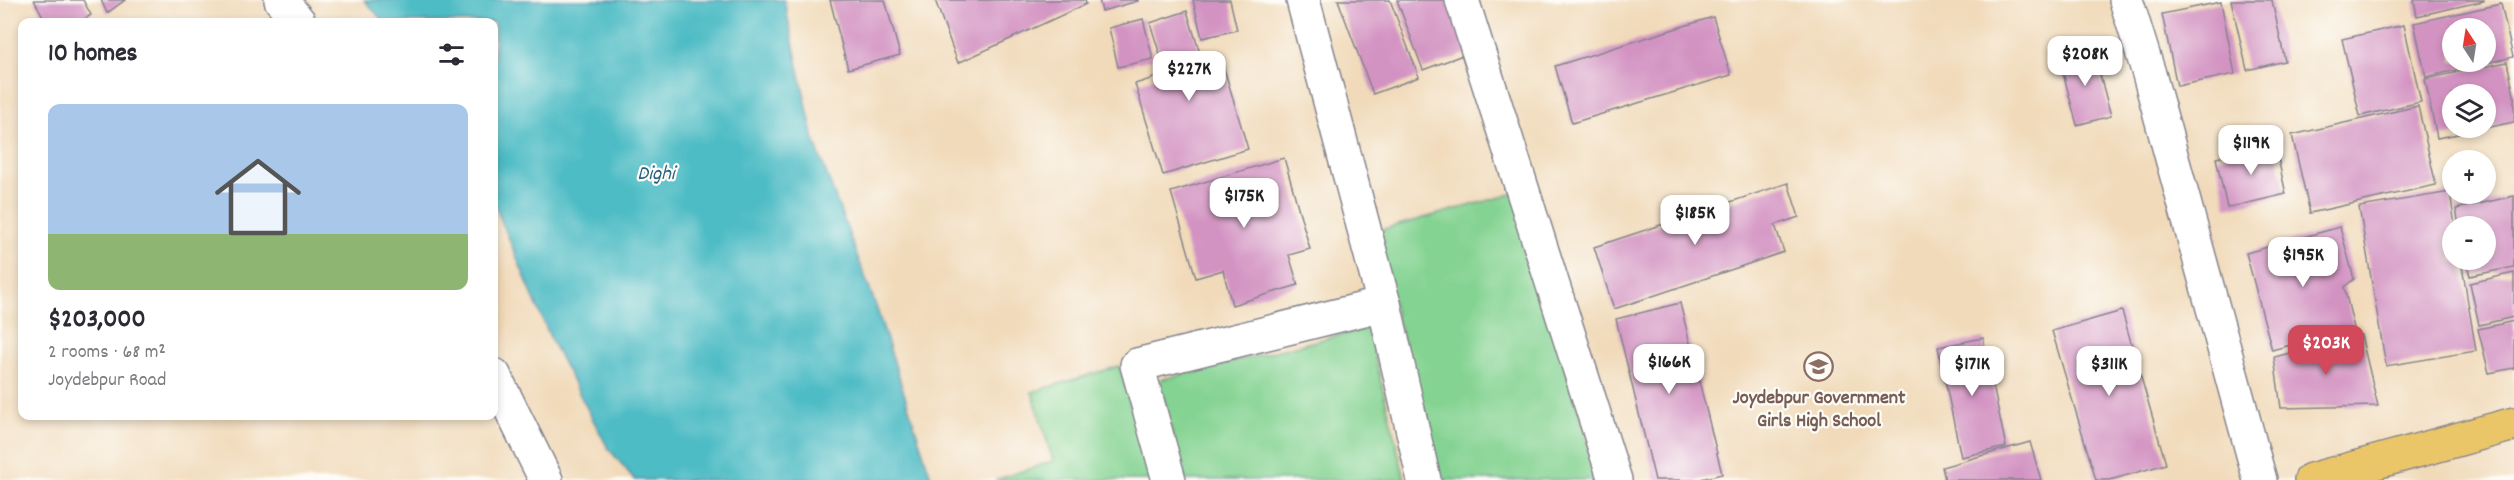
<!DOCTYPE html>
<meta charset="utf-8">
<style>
:root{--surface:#fff;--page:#f7f7f7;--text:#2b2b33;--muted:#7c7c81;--line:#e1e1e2;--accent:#d1495b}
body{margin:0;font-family:Dekko,sans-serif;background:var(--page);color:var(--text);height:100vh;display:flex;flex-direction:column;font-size:22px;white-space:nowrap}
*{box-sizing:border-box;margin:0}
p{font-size:20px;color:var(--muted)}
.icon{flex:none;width:33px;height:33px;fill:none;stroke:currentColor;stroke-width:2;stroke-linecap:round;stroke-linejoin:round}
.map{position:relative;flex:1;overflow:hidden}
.drawer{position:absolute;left:18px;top:18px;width:480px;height:402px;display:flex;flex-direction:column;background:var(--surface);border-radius:12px;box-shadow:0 3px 9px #0003}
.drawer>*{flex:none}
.needle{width:39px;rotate:348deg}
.controls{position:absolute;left:2442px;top:18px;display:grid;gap:12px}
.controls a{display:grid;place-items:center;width:54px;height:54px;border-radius:50%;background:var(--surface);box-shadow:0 3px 9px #0003;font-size:30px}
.price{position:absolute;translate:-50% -51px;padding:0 14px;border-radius:12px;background:#fff;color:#222;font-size:20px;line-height:39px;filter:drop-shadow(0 2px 3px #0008)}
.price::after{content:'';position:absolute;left:50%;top:36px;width:18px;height:14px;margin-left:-9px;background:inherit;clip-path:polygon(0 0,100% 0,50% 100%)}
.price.on{background:var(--accent);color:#fff}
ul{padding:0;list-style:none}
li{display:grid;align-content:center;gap:12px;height:318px;padding:0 30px}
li+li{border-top:2px solid var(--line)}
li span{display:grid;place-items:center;height:186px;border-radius:12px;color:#555}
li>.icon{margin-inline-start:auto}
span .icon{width:108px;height:108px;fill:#fffc;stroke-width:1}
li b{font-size:26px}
h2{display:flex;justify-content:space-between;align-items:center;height:72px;padding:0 30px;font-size:26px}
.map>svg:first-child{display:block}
</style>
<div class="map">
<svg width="2514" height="480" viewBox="0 0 2514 480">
<rect width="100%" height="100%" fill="#fdfcf7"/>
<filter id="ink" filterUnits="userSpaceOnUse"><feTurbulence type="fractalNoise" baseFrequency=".0167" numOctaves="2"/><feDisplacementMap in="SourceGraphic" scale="12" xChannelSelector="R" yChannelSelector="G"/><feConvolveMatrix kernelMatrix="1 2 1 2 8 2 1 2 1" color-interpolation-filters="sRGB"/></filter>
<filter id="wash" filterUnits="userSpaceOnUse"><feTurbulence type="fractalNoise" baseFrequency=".008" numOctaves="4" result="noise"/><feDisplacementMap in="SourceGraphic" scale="24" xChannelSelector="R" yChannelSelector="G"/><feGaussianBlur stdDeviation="1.35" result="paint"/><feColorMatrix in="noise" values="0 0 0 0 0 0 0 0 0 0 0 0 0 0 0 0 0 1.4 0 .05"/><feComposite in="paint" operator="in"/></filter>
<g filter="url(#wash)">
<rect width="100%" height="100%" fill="#f1daba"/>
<!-- green -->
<g fill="#84d392" stroke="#508178" stroke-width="1.5">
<path d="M1519 192 1598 480H1442L1373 232Z"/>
<path d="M1368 328 1405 480H1184L1159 380Z"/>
<path d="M1119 366 1153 480H995L1053 461 1032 392Z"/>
</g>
<!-- water -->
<path fill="#4dbcc5" stroke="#347692" stroke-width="1.5" d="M364 0H784L814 140 876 306 932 480H635L608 448 552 342 494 203V22H384Z"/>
<g id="blocks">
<!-- building -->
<g fill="#d393c2" fill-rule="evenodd">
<path d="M34 0H83L91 15 80 22H46Z"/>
<path d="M101 0H125L107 13Z"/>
<path d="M830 0H885L900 55 848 69Z"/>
<path d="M935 0H1085L1086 4 958 63Z"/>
<path d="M1099 0H1138V1L1102 11Z"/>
<path d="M1193 0H1230L1237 30 1202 38Z"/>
<path d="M1338 0H1390L1419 77 1373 94Z"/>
<path d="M1397 0H1448L1468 53 1423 70Z"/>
<path d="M2231 0H2272L2285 61 2247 70Z"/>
<path d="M2414 0H2484V1L2417 16Z"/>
<path d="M2221 2 2235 74 2177 86 2162 14Z"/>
<path d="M2501 4 2513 57 2426 77 2414 23ZM2452 28H2486V62H2452Z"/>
<path d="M1187 11 1202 60 1220 55 1248 149 1163 175 1135 84 1166 74 1150 23Z"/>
<path d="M1713 17 1731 75 1572 123 1555 66Z"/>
<path d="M1143 19 1153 59 1118 67 1109 28Z"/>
<path d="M2404 25 2421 102 2360 116 2342 39Z"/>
<path d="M2093 49 2111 116 2077 125 2059 58Z"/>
<path d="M2507 62 2514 95V122L2486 128V94H2452V128L2484 129 2437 138 2425 79Z"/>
<path d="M2418 106 2436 185 2310 213 2292 135Z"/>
<path d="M2275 145 2286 194 2227 208 2216 158Z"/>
<path d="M1284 158 1310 249 1289 255 1298 285 1232 305 1223 270 1196 278 1171 192Z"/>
<path d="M1788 183 1799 217 1775 225 1784 252 1614 309 1594 247Z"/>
<path d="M2450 192 2455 226H2452V260H2461L2476 351 2386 366 2359 207Z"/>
<path d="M2514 196V267L2470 276 2466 260H2486V226H2459L2456 209Z"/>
<path d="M2340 227 2354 279 2344 287 2354 328 2272 350 2246 253Z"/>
<path d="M2514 273V317L2479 325 2470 283Z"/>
<path d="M1680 303 1722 474 1697 480H1655L1616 319Z"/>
<path d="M2122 311 2166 464 2110 480H2096L2052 331Z"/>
<path d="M2514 321V368L2489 373 2478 329Z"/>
<path d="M2361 335 2378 406 2281 408 2274 357Z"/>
<path d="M1983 338 2006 447 1961 457 1938 347Z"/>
<path d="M2030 442 2041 480H1945L1942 467Z"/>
</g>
</g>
</g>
<g filter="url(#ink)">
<use href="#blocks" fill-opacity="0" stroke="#86848c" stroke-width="1.5"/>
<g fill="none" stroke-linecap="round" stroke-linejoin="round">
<defs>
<g id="minor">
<path d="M281 0 299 22"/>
<path d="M1303 0 1384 304"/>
<path d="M1462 0 1615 480"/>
<path d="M2126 0 2149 74 2260 480"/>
<path d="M494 375 546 480"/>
<path d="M1169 480 1137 365 1384 304 1424 480"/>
</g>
<path id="major" d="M2311 480 2514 424"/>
</defs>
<!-- minor casing -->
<use href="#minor" stroke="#86848c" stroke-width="36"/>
<!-- major casing -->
<use href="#major" stroke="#86848c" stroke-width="36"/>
<!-- minor -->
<use href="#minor" stroke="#fff" stroke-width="33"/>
<!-- major -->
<use href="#major" stroke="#ebc669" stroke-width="33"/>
</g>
</g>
<!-- icons -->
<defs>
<symbol id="school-ring" viewBox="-11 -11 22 22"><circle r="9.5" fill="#fdfcf7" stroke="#8d6e63" stroke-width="1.5"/><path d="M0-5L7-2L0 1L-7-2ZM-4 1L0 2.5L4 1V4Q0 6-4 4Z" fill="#8d6e63"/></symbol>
</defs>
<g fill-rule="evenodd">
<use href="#school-ring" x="1802" y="350" width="33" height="33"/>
</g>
<g text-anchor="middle" stroke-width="4.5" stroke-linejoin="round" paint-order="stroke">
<!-- education labels -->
<g font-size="20" font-weight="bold" fill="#785e54" stroke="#fdfcf7">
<text x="1819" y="403">Joydebpur Government<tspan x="1819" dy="23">Girls High School</tspan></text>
</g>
<!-- water labels -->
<g font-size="21" font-style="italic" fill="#2c6082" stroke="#fdfcf7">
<text x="656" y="179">Dighi</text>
</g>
</g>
</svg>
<div class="controls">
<a><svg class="needle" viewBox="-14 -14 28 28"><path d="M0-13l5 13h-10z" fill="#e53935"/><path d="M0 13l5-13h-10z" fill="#7c7c81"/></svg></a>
<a><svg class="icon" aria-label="layers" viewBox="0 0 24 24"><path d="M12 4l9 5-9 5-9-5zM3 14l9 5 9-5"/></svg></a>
<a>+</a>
<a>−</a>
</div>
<b class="price" style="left:2085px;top:87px">$208K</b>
<b class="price" style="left:1189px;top:102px">$227K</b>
<b class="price" style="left:2251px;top:176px">$119K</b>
<b class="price" style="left:1244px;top:229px">$175K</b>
<b class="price" style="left:1695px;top:246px">$185K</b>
<b class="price" style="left:2303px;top:288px">$195K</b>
<b class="price on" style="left:2326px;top:376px">$203K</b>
<b class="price" style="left:1669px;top:395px">$166K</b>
<b class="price" style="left:1972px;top:397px">$171K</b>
<b class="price" style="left:2109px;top:397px">$311K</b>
<section class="drawer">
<h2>10 homes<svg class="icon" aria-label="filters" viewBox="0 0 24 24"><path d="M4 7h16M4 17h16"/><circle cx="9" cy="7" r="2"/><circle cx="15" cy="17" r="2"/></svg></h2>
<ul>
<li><span style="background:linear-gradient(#a9c7e8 70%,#8fb573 0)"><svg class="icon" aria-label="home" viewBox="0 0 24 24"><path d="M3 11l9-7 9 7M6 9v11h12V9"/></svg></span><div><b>$203,000</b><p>2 rooms · 68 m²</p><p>Joydebpur Road</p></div></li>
</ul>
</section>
</div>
